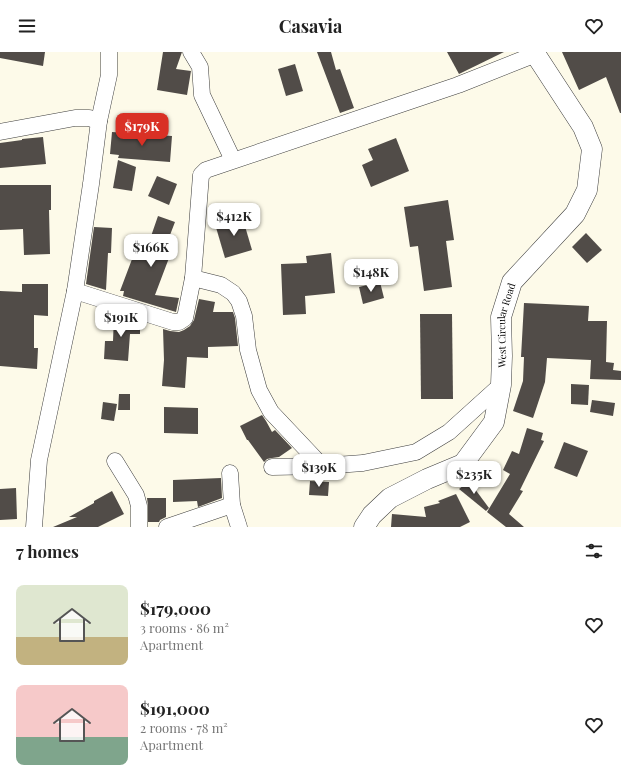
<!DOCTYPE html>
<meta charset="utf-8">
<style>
:root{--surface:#fff;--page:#f6f6f6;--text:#222;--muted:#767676;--accent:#d93025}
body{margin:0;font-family:"Playfair Display",serif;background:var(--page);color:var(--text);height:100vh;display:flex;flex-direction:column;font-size:15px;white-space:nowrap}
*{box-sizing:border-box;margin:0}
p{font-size:13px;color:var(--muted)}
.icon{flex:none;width:22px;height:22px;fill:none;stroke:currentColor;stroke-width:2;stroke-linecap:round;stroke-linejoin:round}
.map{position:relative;height:475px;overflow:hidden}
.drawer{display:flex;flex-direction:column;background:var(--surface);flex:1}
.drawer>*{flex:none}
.price{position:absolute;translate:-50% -34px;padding:0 9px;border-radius:8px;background:#fff;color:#222;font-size:13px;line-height:26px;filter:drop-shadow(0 1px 2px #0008)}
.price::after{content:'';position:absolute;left:50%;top:24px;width:12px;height:9px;margin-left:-6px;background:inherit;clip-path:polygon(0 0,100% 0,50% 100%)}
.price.selected{background:var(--accent);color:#fff}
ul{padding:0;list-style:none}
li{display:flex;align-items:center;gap:12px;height:100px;padding:0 16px}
li span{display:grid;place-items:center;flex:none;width:112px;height:80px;border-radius:8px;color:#555}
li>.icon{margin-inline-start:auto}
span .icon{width:48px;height:48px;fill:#fffc;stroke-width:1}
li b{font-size:17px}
h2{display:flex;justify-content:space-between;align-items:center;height:48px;padding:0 16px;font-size:17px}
header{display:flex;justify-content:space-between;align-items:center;height:52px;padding:0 16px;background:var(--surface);font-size:18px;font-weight:700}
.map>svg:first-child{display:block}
</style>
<header><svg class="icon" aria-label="menu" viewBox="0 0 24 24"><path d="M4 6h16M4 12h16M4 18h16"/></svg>Casavia<svg class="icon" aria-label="heart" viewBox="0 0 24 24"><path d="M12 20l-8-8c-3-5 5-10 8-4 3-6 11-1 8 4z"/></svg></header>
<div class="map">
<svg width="621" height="475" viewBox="0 0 621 475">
<rect width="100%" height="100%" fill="#fdfae9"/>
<!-- building -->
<g fill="#514c48">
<path d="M0 0H45L43 14 0 6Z"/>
<path d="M163 0H182L176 17 191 19 187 43 157 38Z"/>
<path d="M317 0H331L336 18 340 17 354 56 340 61Z"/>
<path d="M447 0H504L459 22Z"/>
<path d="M562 0H621V61H620L606 25 579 38Z"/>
<path d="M295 12 303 39 286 44 278 17Z"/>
<path d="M112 80 172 84 170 110 118 106 119 103 110 102Z"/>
<path d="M43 85 46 112 0 116V91L22 88V87Z"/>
<path d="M396 86 409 119 371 135 362 113 373 108 368 97Z"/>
<path d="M118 108 136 115 132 139 113 136Z"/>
<path d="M157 124 177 132 169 153 148 144Z"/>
<path d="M0 133H51V158H49L50 202 24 203 23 177 0 178Z"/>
<path d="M448 148 454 188 446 189 452 235 424 239 418 194 410 195 404 155Z"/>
<path d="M158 164 175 170 165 196 172 198 155 243 179 246 176 260 123 244 124 239H120L140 186 149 190Z"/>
<path d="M242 164 252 198 225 206 215 172Z"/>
<path d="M94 175 112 176 111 201H108L106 238 86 232Z"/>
<path d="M586 181 602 198 587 211 572 195Z"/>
<path d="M331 201 335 241 305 244 306 262 283 263 281 212 307 211 306 204Z"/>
<path d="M380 230 384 246 363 252 359 235Z"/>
<path d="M22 232H48V264L34 263V296H38L37 317 0 314V239L22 240Z"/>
<path d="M199 247 215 250 213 260H233L235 266 238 294 208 295V306L187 305 185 336 162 334 164 308 163 277 170 279 179 280 184 278 190 274 194 268Z"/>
<path d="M524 251 589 254 588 269H607L606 310 614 311 613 318 621 319V328L590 327 591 308 547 306 545 330 533 366 513 359 523 329 524 305H521Z"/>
<path d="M420 262H452L453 347H421Z"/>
<path d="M114 263H120L140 270V282H130L128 309 104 307 105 289H113Z"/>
<path d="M571 332 589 333 588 353 571 352Z"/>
<path d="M119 342H130V358H118Z"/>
<path d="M592 348 615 351 613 364 590 360Z"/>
<path d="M103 350 117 352 114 369 101 367Z"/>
<path d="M164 355 198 356V382L164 381Z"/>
<path d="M262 363 266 369 272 380 275 378 292 396 279 405 272 406 267 407 264 410 248 388H247L240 374Z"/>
<path d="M527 376 543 381 541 388 544 389 520 438 523 439 509 462 524 475H506L487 460 510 422 503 418 512 399 519 402Z"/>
<path d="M564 390 588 399 577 425 554 416Z"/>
<path d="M221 426 222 446 198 455 197 449 173 450V428Z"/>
<path d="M310 429 329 430 328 444 309 443Z"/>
<path d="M469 429 489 456 486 459 459 437Z"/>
<path d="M16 436 17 467 0 468V437Z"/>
<path d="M112 439 124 462 98 475H53L77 465H69L94 451V449Z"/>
<path d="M456 442 470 470 460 475H391L392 462 426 465 424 455 440 451 438 449Z"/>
<path d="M147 446H166V465L160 468 159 470H148V454Z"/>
</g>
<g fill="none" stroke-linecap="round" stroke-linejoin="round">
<defs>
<g id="minor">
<path d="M191 0 200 15 202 43 233 108"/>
<path d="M0 80 75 66H89L99 69"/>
<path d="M193 226 221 233 233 241 239 249 244 264 248 298 259 338 271 360 322 414"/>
<path d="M75 239 173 270H179L185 266 193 226 201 123 206 118 458 33 536 2"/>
<path d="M115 409 136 443 139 454V475"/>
<path d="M272 415 322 414 363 411 416 400 449 380 501 333"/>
<path d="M230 421 232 453 239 475"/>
<path d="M34 475 39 408 75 239 91 132 99 69 109 23V0"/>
<path d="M167 475 232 453"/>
</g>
<g id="tertiary">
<path id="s1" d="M364 475 372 463 390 446 427 427 463 412 494 370 501 333 502 304 501 265 512 230 575 162 587 138 592 97 583 75 534 0"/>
</g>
</defs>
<!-- minor casing -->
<use href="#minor" stroke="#3d3d3d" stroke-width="17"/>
<!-- tertiary casing -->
<use href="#tertiary" stroke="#3d3d3d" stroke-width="21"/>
<!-- minor -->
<use href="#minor" stroke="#fff" stroke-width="16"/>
<!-- tertiary -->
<use href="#tertiary" stroke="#fff" stroke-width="20"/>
</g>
<g text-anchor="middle" stroke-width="4" stroke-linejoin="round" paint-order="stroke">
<!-- street labels -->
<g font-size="10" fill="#0a0a0a" stroke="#fff">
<text dy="4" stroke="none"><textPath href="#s1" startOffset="270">West Circular Road</textPath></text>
</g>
</g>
</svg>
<b class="price selected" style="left:142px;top:95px">$179K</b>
<b class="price" style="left:234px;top:185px">$412K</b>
<b class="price" style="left:151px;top:216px">$166K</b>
<b class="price" style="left:371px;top:241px">$148K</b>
<b class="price" style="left:121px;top:286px">$191K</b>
<b class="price" style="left:319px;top:436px">$139K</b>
<b class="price" style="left:474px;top:443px">$235K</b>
</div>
<section class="drawer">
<h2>7 homes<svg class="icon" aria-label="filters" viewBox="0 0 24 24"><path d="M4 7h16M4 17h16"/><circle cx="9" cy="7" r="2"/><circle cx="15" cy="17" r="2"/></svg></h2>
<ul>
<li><span style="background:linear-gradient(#dfe7d0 65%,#c2b280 0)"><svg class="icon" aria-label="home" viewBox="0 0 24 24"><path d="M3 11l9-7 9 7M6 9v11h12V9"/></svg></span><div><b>$179,000</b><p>3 rooms · 86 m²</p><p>Apartment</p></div><svg class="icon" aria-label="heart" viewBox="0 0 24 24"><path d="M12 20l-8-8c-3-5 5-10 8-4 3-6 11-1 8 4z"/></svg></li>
<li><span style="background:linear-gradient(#f6c9c9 65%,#7fa58c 0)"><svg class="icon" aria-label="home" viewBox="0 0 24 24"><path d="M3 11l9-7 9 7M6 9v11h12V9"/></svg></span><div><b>$191,000</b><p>2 rooms · 78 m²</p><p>Apartment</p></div><svg class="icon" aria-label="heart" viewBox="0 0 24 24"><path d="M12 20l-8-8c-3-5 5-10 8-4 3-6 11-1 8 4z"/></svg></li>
</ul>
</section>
